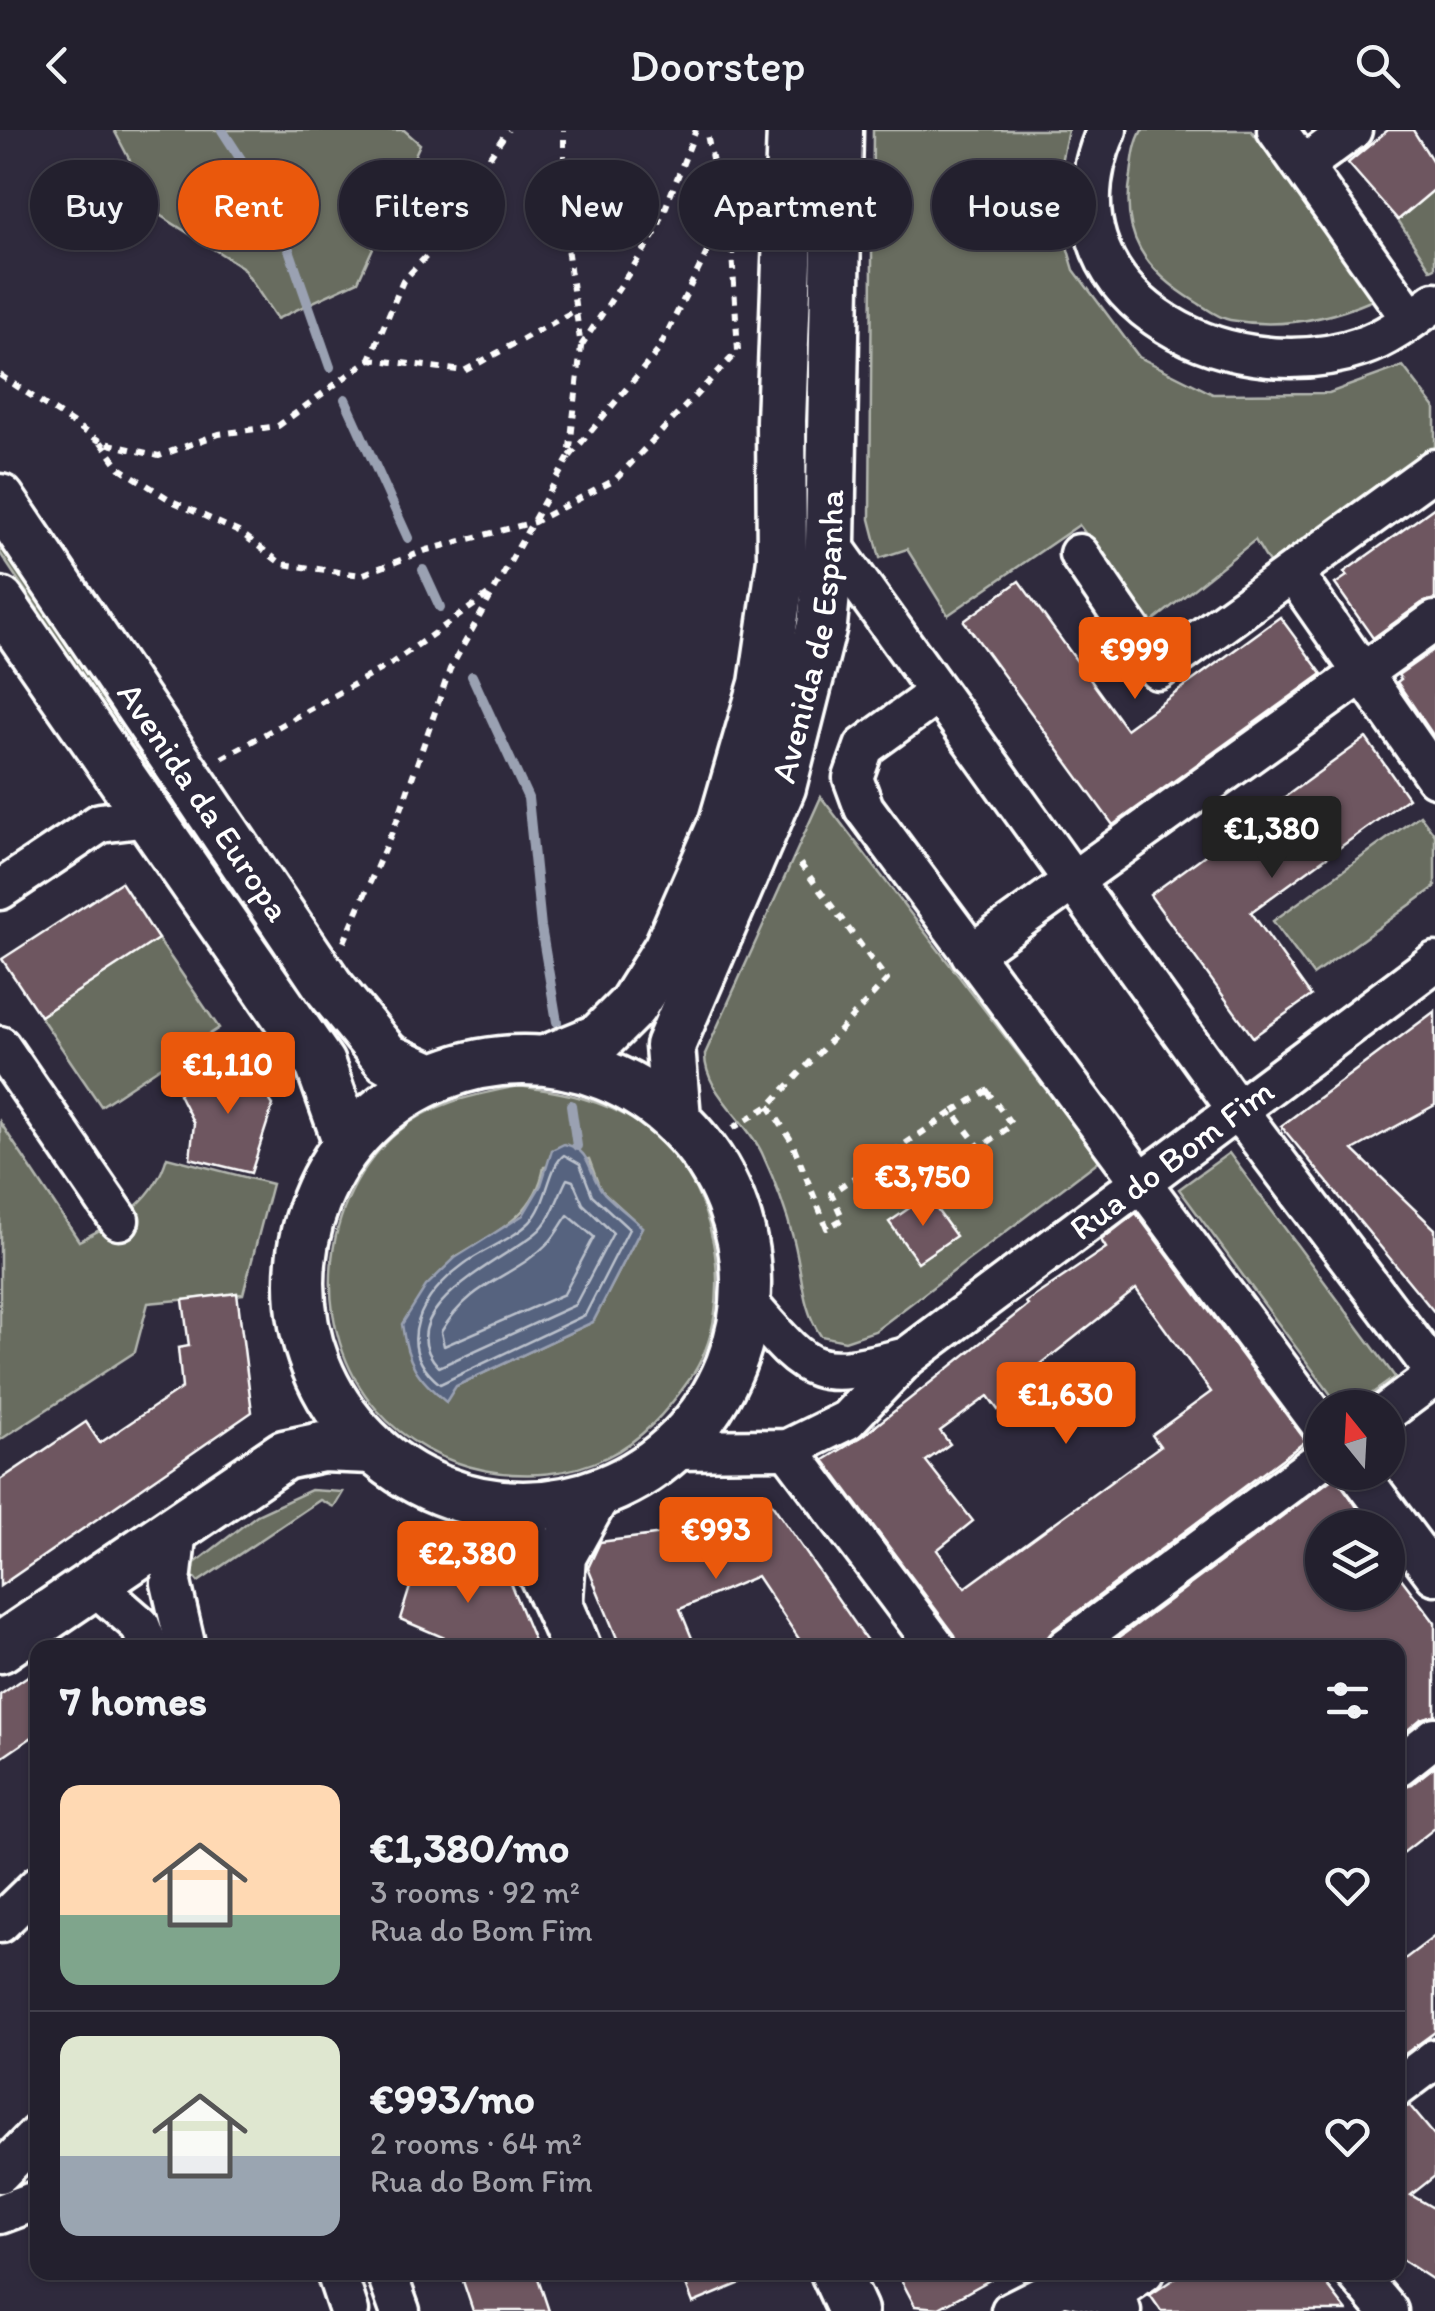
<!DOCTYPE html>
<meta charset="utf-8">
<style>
:root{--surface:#23202e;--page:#2f2d3a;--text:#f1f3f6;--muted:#a3a3aa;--line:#403e4a;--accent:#ea580c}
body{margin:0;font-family:Itim,sans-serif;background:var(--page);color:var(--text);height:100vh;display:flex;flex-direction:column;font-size:38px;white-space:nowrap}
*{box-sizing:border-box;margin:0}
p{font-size:32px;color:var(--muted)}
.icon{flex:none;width:55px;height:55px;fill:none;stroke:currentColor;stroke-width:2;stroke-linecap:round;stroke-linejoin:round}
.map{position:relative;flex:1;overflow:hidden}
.drawer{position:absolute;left:30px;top:1510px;width:1375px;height:640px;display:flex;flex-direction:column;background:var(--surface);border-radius:20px;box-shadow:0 2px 8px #0004,0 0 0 2px var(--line)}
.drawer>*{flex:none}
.hud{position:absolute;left:30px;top:30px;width:1375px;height:90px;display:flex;gap:20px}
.needle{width:65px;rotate:342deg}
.controls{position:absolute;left:1305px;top:1260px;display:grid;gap:20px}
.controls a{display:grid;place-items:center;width:100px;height:100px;border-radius:50%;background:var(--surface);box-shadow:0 2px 8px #0004,0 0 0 2px var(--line);font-size:50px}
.price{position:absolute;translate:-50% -85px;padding:0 22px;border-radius:10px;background:var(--accent);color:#fff;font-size:32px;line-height:65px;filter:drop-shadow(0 2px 5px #0008)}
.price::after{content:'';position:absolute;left:50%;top:60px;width:30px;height:22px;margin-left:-15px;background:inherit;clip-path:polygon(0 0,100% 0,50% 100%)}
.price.selected{background:#222;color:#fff}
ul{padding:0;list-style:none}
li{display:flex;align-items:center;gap:30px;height:250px;padding:0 30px}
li+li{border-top:2px solid var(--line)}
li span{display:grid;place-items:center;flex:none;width:280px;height:200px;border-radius:20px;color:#555}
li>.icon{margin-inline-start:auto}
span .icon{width:120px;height:120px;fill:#fffc;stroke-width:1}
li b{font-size:42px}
h2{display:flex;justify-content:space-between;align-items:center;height:120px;padding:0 30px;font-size:42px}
.pill{padding:0 35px;border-radius:45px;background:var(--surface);box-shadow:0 2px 8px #0004,0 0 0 2px var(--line);font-size:35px;line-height:90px}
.pill.selected{background:var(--accent);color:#fff}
header{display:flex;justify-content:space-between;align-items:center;height:130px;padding:0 30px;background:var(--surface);font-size:45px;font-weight:600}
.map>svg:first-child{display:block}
</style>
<header><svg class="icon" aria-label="back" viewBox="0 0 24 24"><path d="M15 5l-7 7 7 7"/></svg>Doorstep<svg class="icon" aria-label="search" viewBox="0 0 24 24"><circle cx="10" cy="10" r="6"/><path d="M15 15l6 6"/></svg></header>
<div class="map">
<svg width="1435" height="2181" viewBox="0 0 1435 2181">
<rect width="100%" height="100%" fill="#2f2a3d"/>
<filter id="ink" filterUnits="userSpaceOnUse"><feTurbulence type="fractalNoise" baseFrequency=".01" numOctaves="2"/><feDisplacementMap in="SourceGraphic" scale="20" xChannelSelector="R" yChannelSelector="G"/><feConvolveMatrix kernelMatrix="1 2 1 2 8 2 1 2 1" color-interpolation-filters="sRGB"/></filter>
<g filter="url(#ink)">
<!-- green -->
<g fill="#676c5f" stroke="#b3b6af" stroke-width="2.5" fill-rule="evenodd">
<path d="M114 0H404L420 14 358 151 277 189 242 137 158 84Z"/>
<path d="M873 0H1068L1053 69 1074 140 1139 227 1213 264 1329 263 1403 236 1435 278V336L1272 438 1255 410 1152 492 1079 395 948 485 907 419 880 428 870 389Z"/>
<path d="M1142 0H1251L1373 170C1327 190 1280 199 1230 190 1218 188 1206 178 1196 172 1145 141 1120 105 1131 45 1133 29 1134 14 1142 0Z"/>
<path d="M1435 59V138L1431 140 1398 90Z"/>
<path d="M0 397 304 851 292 859 0 423Z"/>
<path d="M821 667 1100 1030 875 1201 845 1211 821 1206C801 1177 803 1145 794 1111 786 1080 775 1051 762 1023 746 989 704 962 705 924Z"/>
<path d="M1420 685 1435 705V757L1313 845 1273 791Z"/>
<path d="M158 809 219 898 101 976 40 886Z"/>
<path d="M518 956C563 962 600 969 639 993 717 1042 742 1177 689 1250 667 1281 642 1310 607 1327 534 1363 431 1342 377 1280 308 1201 317 1069 399 1001 433 972 475 965 518 956ZM589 1029 600 1059 642 1097 593 1192 456 1256 454 1128C494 1103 536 1086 544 1037Z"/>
<path d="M0 992 79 1111C120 1089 153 1074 167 1027L272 1054 243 1164 148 1173 135 1222 0 1310Z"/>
<path d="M1229 1023 1395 1247 1353 1277H1340L1179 1059Z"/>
<path d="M311 1360 343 1362 334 1377 320 1370 198 1452 187 1439 257 1385Z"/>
</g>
<!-- water -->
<path fill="#56637f" stroke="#9aa1b2" stroke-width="2.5" d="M564 1014C594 1020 587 1045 604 1063 616 1075 630 1086 642 1097L593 1192 456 1256 446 1272C416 1247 407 1232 402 1194L426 1156 455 1128 523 1085 541 1055 552 1020Z"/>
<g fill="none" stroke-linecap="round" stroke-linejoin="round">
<!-- shore -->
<g stroke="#bbc1cc" stroke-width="2.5">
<path d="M564 1025 580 1034 592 1065 629 1099 585 1185 440 1254C392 1216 422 1164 464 1134 484 1119 512 1110 530 1092 548 1074 548 1037 564 1025Z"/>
<path d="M567 1049 573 1051 583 1074 613 1103 575 1175 439 1237C385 1181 505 1129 536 1103 552 1090 558 1066 567 1049Z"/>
<path d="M568 1085 594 1107 564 1164 444 1216 441 1202C473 1148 514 1149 550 1111 557 1103 562 1093 568 1085Z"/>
</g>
<!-- stream -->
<g stroke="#9aa1b2" stroke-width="10">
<path d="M222 0 277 85 330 237"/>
<path d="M345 269 408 408"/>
<path d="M423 440 440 477"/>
<path d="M472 546 528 668 541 797 557 892"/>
<path d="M571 975 577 1016"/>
</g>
</g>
<!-- building -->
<g fill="#6e5660" stroke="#fff" stroke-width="2.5" fill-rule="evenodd">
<path d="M1388 0H1413L1435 35V59L1398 90 1348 33Z"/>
<path d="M1435 377V469L1422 473 1373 508 1335 454 1347 446 1344 442Z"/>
<path d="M1019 451 1126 599 1280 487 1322 544 1113 695 964 491Z"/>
<path d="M1435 519V608L1397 552 1401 549 1398 545Z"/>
<path d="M1366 608 1408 668 1251 782 1311 866 1253 907 1150 765Z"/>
<path d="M121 752 158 809 40 886 2 829Z"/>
<path d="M1435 881V975L1353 1020 1435 1099V1183L1281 996Z"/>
<path d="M238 925 273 975 251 1043 190 1028 194 994 179 964Z"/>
<path d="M927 1066 956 1106 918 1132 889 1092Z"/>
<path d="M1136 1083 1306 1311 1053 1500 1044 1518H959L955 1505 824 1330 863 1306 1028 1175 1026 1172 1106 1118 1101 1110ZM1136 1159 1211 1262 1152 1305 1160 1316 965 1458 937 1420 973 1391 926 1331 950 1314 940 1301 988 1266 998 1280 1033 1255 1027 1245Z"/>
<path d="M237 1163 252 1282 0 1456V1350L86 1292 100 1313 182 1258 178 1218 189 1216 183 1170Z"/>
<path d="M1336 1346 1371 1398H1322V1462H1388V1431L1435 1493V1585L1421 1589 1398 1608V1518H1105Z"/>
<path d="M770 1371 872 1518H805L757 1446 680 1479 696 1518H621L588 1438 600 1412 734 1395Z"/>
<path d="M501 1431 537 1518H468L400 1489 416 1438Z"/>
<path d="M38 1539V1603L0 1629V1565Z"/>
<path d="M1435 1636V1698L1398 1727V1658L1412 1654Z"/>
<path d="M1435 1806V1902L1398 1929V1834Z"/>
<path d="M1410 1976 1435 2006V2046L1411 2065 1435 2079V2151L1398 2127V1979Z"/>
<path d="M460 2142H536L549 2181H473Z"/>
<path d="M681 2142H764L765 2143 693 2173Z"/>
<path d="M897 2142H1004L939 2178 915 2176Z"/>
<path d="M1184 2142H1317L1347 2181H1161L1150 2165Z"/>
</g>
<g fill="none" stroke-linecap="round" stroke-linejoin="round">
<defs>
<g id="minor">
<path d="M1107 0C1034 162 1225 264 1363 216 1388 208 1413 188 1435 172"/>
<path d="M1277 0 1411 189"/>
<path d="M1303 36 1352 0"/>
<path d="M830 412 1236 978 1435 1242"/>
<path d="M1079 424 1158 540 1435 339"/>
<path d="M1293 443 1435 647"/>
<path d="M937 564 864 617 853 648 864 678 1322 1296"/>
<path d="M0 760 100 693 148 687"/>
<path d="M971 824 1435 491"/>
<path d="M0 916 119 1090"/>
<path d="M747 1172C811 1246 811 1251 907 1227"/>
<path d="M1388 1281 1435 1246"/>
<path d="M788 1319 937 1518"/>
<path id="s1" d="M673 1320 788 1319 847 1290 907 1227 1435 832"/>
<path d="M1358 1342 1435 1445"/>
<path d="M177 1399 171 1453 186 1518"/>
<path d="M94 1455 140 1495 149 1518"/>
<path d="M1066 1518 1322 1329"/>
<path d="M1398 1636 1435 1607"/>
<path d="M0 1793 38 1756"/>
<path d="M1398 1957 1435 1929"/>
<path d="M0 2043 38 2004"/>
<path d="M0 2084 38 2070"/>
<path d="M336 2142 349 2181"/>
<path d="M386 2142 400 2181"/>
<path d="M1355 2142 1388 2181"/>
<path d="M1110 2165 1144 2142"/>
<path d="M1011 2181 1063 2155 1110 2165 1121 2181"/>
</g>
<g id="major">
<path id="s2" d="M0 369 329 857 387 928 432 948"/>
<path d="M0 472 320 934 348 1013"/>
<circle cx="523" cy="1153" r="223"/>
<path d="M546 930 600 908 632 876 668 819 724 692 764 554 782 430 781 291 792 0"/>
<path id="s3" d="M676 988 670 916 781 657 822 495 830 412 838 0"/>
<path d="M512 1377C532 1425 558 1469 576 1518"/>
<path d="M558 1469 561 1426 595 1365"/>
<path d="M0 1518 284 1325 322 1317 372 1319"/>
<path d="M835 2142 853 2181"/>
</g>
</defs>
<!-- minor casing -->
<use href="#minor" stroke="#fff" stroke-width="45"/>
<!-- major casing -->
<use href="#major" stroke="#fff" stroke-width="55"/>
<!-- path -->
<g stroke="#fff" stroke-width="6" stroke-dasharray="8 8" stroke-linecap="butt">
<path d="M581 216 656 102 696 0"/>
<path d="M370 229 464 241 576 180"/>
<path d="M0 245 101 312 159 326 219 304 278 296 370 229 403 151 450 101 462 67 508 0"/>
<path d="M101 312 120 338 172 371 241 403 282 434 361 445 427 420 534 392 615 350 738 221 732 122 706 0"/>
<path d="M570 326 658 221 725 86"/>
<path d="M222 628 392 533 488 465"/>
<path d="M344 812 398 688 450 539 569 327 581 217 564 96V0"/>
<path d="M987 961 1012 995 980 1018 953 982Z"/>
<path d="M769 976 791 1010 827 1098 843 1089 831 1063 953 982"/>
<path d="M733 998 769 976 887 850 795 727"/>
</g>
<!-- minor -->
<use href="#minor" stroke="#2f2a3d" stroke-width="38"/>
<!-- major -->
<use href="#major" stroke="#2f2a3d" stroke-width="48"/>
</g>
</g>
<g text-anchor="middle" stroke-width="8" stroke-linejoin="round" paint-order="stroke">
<!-- street labels -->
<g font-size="35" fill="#fff" stroke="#2f2a3d">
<text dy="12" stroke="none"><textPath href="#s3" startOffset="508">Avenida de Espanha</textPath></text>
<text dy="12" stroke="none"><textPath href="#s2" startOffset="365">Avenida da Europa</textPath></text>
<text dy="12" stroke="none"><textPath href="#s1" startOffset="598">Rua do Bom Fim</textPath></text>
</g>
</g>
</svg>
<div class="controls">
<a><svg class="needle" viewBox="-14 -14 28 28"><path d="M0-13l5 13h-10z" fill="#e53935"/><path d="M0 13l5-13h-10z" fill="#a3a3aa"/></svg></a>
<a><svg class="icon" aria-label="layers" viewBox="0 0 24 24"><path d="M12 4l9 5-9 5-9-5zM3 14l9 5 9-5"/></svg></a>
</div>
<b class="price" style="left:1135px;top:572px">€999</b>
<b class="price selected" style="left:1272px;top:751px">€1,380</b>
<b class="price" style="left:228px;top:987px">€1,110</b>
<b class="price" style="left:923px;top:1099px">€3,750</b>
<b class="price" style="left:1066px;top:1317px">€1,630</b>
<b class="price" style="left:716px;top:1452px">€993</b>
<b class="price" style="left:468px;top:1476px">€2,380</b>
<div class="hud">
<a class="pill">Buy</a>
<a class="pill selected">Rent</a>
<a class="pill">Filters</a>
<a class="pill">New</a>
<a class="pill">Apartment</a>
<a class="pill">House</a>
</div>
<section class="drawer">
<h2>7 homes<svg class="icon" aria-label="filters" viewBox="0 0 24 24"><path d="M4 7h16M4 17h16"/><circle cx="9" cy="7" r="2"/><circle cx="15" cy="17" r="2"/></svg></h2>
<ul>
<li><span style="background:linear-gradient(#ffd9b3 65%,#7fa58c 0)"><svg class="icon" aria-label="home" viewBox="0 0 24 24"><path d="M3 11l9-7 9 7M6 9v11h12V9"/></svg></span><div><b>€1,380/mo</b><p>3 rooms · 92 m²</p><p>Rua do Bom Fim</p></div><svg class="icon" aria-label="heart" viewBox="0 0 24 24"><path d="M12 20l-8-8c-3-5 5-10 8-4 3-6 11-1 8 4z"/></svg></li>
<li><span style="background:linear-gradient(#dfe7d0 60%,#9aa5b1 0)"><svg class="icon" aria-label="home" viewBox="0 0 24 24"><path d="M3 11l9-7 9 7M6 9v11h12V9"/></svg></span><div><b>€993/mo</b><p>2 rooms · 64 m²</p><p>Rua do Bom Fim</p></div><svg class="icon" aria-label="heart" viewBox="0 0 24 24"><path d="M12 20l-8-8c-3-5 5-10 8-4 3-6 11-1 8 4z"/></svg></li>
</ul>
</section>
</div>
